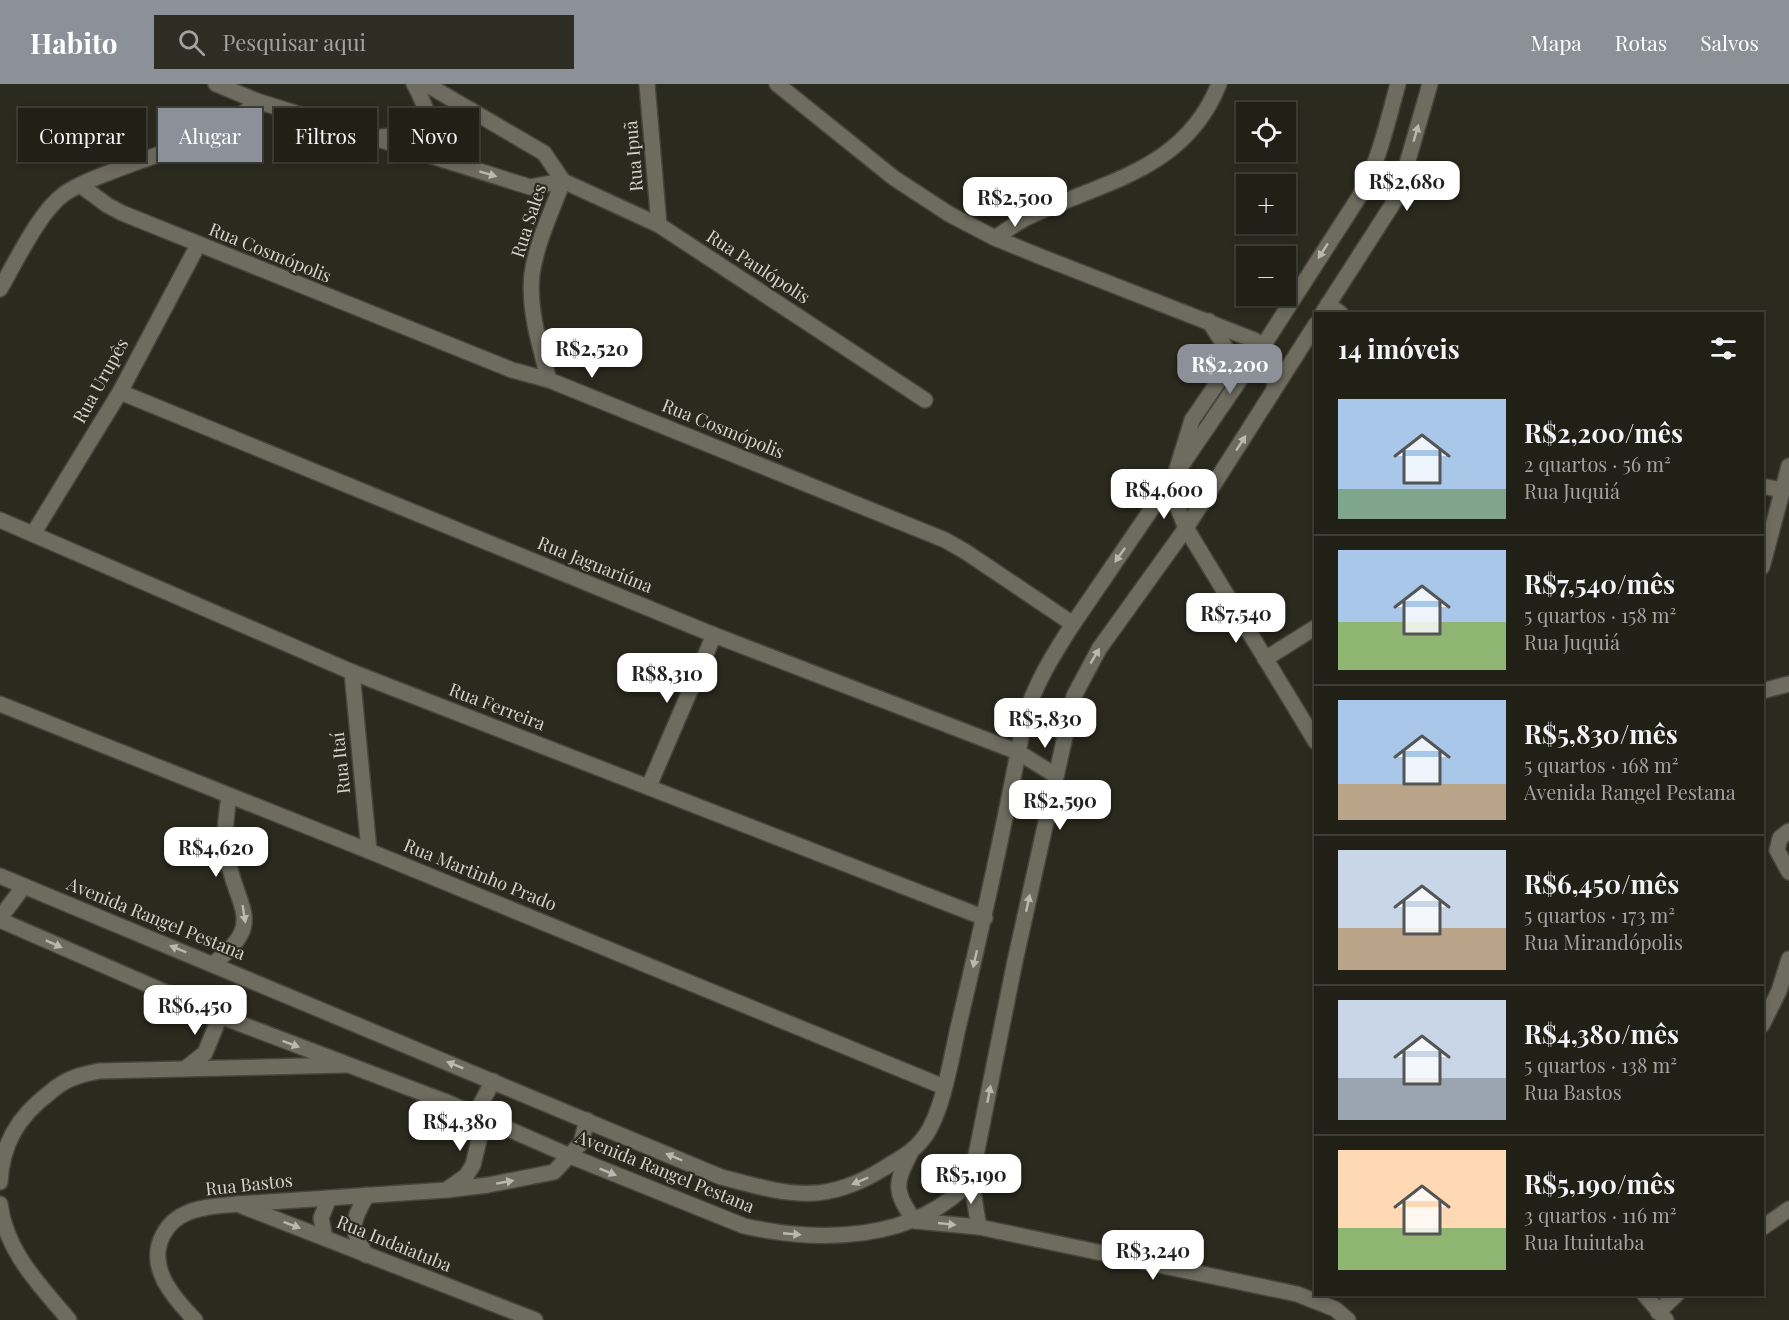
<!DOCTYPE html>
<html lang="pt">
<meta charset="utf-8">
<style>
:root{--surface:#202017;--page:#2d2d24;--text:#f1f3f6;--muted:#a2a3a1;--line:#3d3e36;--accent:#8c9099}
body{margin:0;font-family:"Playfair Display",serif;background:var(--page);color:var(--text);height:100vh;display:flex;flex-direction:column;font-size:22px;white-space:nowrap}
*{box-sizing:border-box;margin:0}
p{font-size:20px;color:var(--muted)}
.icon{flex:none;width:33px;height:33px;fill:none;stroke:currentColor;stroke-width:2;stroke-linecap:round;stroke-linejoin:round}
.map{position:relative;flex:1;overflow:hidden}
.panel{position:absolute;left:1314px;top:228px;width:450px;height:984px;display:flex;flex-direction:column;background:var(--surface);border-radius:0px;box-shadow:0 3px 9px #0003,0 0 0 2px var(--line)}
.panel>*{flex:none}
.guide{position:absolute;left:18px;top:24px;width:570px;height:54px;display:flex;gap:12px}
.fabs{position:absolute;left:1236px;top:18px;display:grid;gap:12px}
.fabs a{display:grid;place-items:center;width:60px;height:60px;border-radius:0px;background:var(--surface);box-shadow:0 3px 9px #0003,0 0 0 2px var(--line);font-size:30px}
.price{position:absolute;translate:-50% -51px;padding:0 14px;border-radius:12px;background:#fff;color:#222;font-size:20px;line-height:39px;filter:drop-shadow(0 2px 3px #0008)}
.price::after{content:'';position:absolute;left:50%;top:36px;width:18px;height:14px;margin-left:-9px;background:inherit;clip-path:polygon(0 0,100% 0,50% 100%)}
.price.active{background:var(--accent);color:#fff}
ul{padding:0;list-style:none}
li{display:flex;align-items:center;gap:18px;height:150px;padding:0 24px}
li+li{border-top:2px solid var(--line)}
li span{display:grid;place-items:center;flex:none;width:168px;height:120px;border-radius:0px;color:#555}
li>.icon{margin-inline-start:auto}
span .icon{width:72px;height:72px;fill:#fffc;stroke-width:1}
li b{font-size:26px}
h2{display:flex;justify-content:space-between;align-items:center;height:72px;padding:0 24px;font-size:26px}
.tag{padding:0 21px;border-radius:0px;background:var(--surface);box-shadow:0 3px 9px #0003,0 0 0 2px var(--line);font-size:21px;line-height:54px}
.tag.active{background:var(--accent);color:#fff}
header{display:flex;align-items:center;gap:36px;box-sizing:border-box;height:84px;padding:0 30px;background:var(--accent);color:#fff}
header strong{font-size:28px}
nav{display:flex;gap:33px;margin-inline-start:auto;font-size:21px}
.search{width:420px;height:54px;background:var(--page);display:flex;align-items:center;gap:15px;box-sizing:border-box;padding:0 21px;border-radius:0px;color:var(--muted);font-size:22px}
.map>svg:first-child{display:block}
</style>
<header>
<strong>Habito</strong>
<div class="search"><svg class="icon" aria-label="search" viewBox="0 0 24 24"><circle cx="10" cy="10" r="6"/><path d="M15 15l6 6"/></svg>Pesquisar aqui</div>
<nav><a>Mapa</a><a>Rotas</a><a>Salvos</a></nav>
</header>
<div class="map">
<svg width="1789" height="1236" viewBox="0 0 1789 1236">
<rect width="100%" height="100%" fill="#2b2a1f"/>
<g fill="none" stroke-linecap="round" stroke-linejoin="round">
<defs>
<g id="street">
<path d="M216 0 257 17 530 103 563 97"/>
<path d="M414 0C428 23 433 51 444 76"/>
<path d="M426 0 544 69 563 97"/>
<path d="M647 0 659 141"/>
<path d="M381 53 400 51 417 46 429 38 471 26"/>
<path d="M563 97 659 141 925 316"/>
<path d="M80 101 107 121 122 129 512 286 549 296 945 456 966 468 1073 540"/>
<path d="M995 154C1005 147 1015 140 1026 134 1102 97 1184 88 1219 0"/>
<path d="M0 205C16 178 39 128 64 110 78 100 97 93 113 87 159 69 222 53 257 17"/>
<path d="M1328 220 1341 230"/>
<path d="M549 296C540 263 528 224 532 190 537 157 552 127 563 97"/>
<path d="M120 308 714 551 1018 668 1055 691"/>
<path d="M1762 402 1782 406"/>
<path d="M0 436 352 588 985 834"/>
<path d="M1186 444 1316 658"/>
<path d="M33 450 120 308 198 161"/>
<path d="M1762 483 1789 382"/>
<path d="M1265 575 1316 543"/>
<path d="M352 588 369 767"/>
<path d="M1762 607 1789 600"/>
<path d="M0 620 369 767 944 1003"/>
<path d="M649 702 714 551"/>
<path d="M1789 747 1780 754 1777 766 1789 788"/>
<path d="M0 834 24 802"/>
<path d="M213 880C265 839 239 828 228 777 223 755 226 733 229 712"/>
<path d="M1762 941 1779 907 1789 875"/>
<path d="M186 984 205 969 220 932"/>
<path d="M0 1098C2 1060 18 1033 48 1010 56 1003 65 996 76 993 83 990 91 989 99 987L346 981"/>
<path d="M449 1104 466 1092 473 1081 479 1056 475 1031 493 997"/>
<path d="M0 1120C6 1168 39 1200 69 1236"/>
<path d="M242 1122 535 1236"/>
<path d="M1762 1144 1789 1125"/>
<path d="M325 1154 321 1134 329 1114"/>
<path d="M366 1171C350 1143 351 1139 367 1111"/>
<path d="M1644 1210 1666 1236"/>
<path d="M1658 1228 1677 1210"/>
<path d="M195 1236C173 1213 146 1183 163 1151 168 1141 177 1133 187 1129 203 1122 221 1122 238 1120L447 1106 488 1101 554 1088 581 1059 587 1036"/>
</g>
<g id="secondary">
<path d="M777 0 894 94 949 130 995 154 1039 172 1254 256C1273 269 1278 282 1274 304"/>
<path d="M1322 230 1394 118 1402 97 1430 0"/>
<path d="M1186 444 1175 417 1176 388 1192 336 1227 285V274L1224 261 1209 237"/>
<path d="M0 792 721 1093C787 1110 823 1123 886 1083 899 1075 913 1068 922 1056 942 1033 951 975 958 944 982 843 1005 740 1024 637 1034 601 1053 571 1073 540L1263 262 1359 113C1379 78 1387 39 1398 0"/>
<path d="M0 836 220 932 449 1019 570 1072 744 1142C820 1159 915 1158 971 1096L1015 877 1074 612 1099 565 1186 444 1316 240"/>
<path d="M911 1068C895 1099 893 1107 915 1137"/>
<path d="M971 1096 979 1143"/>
<path d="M915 1137 979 1143 1297 1210 1335 1225 1348 1236"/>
</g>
</defs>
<!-- street casing -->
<use href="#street" stroke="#45453b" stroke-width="18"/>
<!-- secondary casing -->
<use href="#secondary" stroke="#45453b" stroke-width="18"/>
<!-- street -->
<use href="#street" stroke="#6d6c5f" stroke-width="15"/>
<!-- secondary -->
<use href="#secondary" stroke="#6d6c5f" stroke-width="15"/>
</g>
<!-- one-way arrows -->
<defs><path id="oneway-solid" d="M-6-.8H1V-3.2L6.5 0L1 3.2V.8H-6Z" transform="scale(1.5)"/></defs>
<g fill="#bab9b0">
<use href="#oneway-solid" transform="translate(1416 49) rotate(-74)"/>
<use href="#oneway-solid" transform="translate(488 90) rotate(17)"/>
<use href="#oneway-solid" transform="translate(1323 167) rotate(123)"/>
<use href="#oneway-solid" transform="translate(1241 359) rotate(-57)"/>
<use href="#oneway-solid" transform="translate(1120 471) rotate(125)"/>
<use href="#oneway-solid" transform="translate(1095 572) rotate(-59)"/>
<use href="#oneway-solid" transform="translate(1028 819) rotate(-78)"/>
<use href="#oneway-solid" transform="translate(244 830) rotate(81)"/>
<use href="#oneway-solid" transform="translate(54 860) rotate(24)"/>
<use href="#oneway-solid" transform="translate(178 865) rotate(-158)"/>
<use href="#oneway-solid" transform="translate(975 875) rotate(103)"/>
<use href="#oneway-solid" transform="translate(291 960) rotate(21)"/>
<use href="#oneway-solid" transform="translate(455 981) rotate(-158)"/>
<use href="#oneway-solid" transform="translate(989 1010) rotate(-79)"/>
<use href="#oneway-solid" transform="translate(674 1073) rotate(-157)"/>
<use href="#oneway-solid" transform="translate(608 1088) rotate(22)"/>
<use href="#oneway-solid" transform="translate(860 1097) rotate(157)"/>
<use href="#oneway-solid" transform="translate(505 1098) rotate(-10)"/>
<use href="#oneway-solid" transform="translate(947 1140) rotate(6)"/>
<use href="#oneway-solid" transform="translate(292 1141) rotate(21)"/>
<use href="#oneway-solid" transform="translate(792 1150) rotate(5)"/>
</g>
<g text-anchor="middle" stroke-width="4.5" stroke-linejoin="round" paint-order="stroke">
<!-- street labels -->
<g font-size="18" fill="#d3d3cb" stroke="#2b2a1f">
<text transform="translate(634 72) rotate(-95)" y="6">Rua Ipuã</text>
<text transform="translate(529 137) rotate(-72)" y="6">Rua Sales</text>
<text transform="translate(270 169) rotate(22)" y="6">Rua Cosmópolis</text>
<text transform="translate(758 183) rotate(33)" y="6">Rua Paulópolis</text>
<text transform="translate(101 297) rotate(-61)" y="6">Rua Urupês</text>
<text transform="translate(723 345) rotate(22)" y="6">Rua Cosmópolis</text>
<text transform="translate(595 481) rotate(22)" y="6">Rua Jaguariúna</text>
<text transform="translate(497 623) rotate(21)" y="6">Rua Ferreira</text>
<text transform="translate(341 679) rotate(-96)" y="6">Rua Itaí</text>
<text transform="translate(480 791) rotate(22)" y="6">Rua Martinho Prado</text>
<text transform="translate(156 835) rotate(22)" y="6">Avenida Rangel Pestana</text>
<text transform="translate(665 1088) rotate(22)" y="6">Avenida Rangel Pestana</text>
<text transform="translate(249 1101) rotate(-6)" y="6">Rua Bastos</text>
<text transform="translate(394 1160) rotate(22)" y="6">Rua Indaiatuba</text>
</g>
</g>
</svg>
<div class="fabs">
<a><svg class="icon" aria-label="locate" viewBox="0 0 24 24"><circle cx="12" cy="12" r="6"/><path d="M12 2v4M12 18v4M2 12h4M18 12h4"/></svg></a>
<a>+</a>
<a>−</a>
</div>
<b class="price" style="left:1407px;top:128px">R$2,680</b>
<b class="price" style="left:1015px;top:144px">R$2,500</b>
<b class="price" style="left:592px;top:295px">R$2,520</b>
<b class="price active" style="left:1230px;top:311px">R$2,200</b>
<b class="price" style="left:1164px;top:436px">R$4,600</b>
<b class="price" style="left:1236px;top:560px">R$7,540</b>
<b class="price" style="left:667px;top:620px">R$8,310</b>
<b class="price" style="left:1045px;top:665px">R$5,830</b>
<b class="price" style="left:1060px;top:747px">R$2,590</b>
<b class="price" style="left:216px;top:794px">R$4,620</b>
<b class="price" style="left:195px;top:952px">R$6,450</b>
<b class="price" style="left:460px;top:1068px">R$4,380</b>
<b class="price" style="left:971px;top:1121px">R$5,190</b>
<b class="price" style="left:1153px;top:1197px">R$3,240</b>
<div class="guide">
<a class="tag">Comprar</a>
<a class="tag active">Alugar</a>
<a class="tag">Filtros</a>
<a class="tag">Novo</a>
</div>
<section class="panel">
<h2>14 imóveis<svg class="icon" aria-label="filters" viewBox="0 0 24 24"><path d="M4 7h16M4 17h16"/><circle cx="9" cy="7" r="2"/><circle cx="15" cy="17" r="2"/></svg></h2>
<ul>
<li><span style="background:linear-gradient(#a9c7e8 75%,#7fa58c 0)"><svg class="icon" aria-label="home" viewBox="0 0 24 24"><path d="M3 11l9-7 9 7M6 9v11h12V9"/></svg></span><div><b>R$2,200/mês</b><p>2 quartos · 56 m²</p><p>Rua Juquiá</p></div></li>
<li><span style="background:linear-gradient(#a9c7e8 60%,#8fb573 0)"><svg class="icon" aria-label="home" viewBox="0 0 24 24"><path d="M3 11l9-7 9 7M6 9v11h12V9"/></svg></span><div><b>R$7,540/mês</b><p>5 quartos · 158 m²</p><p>Rua Juquiá</p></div></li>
<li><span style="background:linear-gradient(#a9c7e8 70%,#b9a48a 0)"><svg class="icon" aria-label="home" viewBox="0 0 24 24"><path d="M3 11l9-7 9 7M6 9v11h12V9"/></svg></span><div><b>R$5,830/mês</b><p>5 quartos · 168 m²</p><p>Avenida Rangel Pestana</p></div></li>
<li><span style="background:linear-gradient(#c9d6e8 65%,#b9a48a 0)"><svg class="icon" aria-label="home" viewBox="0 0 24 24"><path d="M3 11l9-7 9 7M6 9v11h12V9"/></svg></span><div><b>R$6,450/mês</b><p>5 quartos · 173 m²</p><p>Rua Mirandópolis</p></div></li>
<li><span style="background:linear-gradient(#c9d6e8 65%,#9aa5b1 0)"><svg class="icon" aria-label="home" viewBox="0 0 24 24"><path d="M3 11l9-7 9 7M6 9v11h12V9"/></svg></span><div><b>R$4,380/mês</b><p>5 quartos · 138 m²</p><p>Rua Bastos</p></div></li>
<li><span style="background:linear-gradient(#ffd9b3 65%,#8fb573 0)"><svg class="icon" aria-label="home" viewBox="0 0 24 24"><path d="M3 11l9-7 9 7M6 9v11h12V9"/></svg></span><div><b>R$5,190/mês</b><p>3 quartos · 116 m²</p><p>Rua Ituiutaba</p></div></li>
</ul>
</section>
</div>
